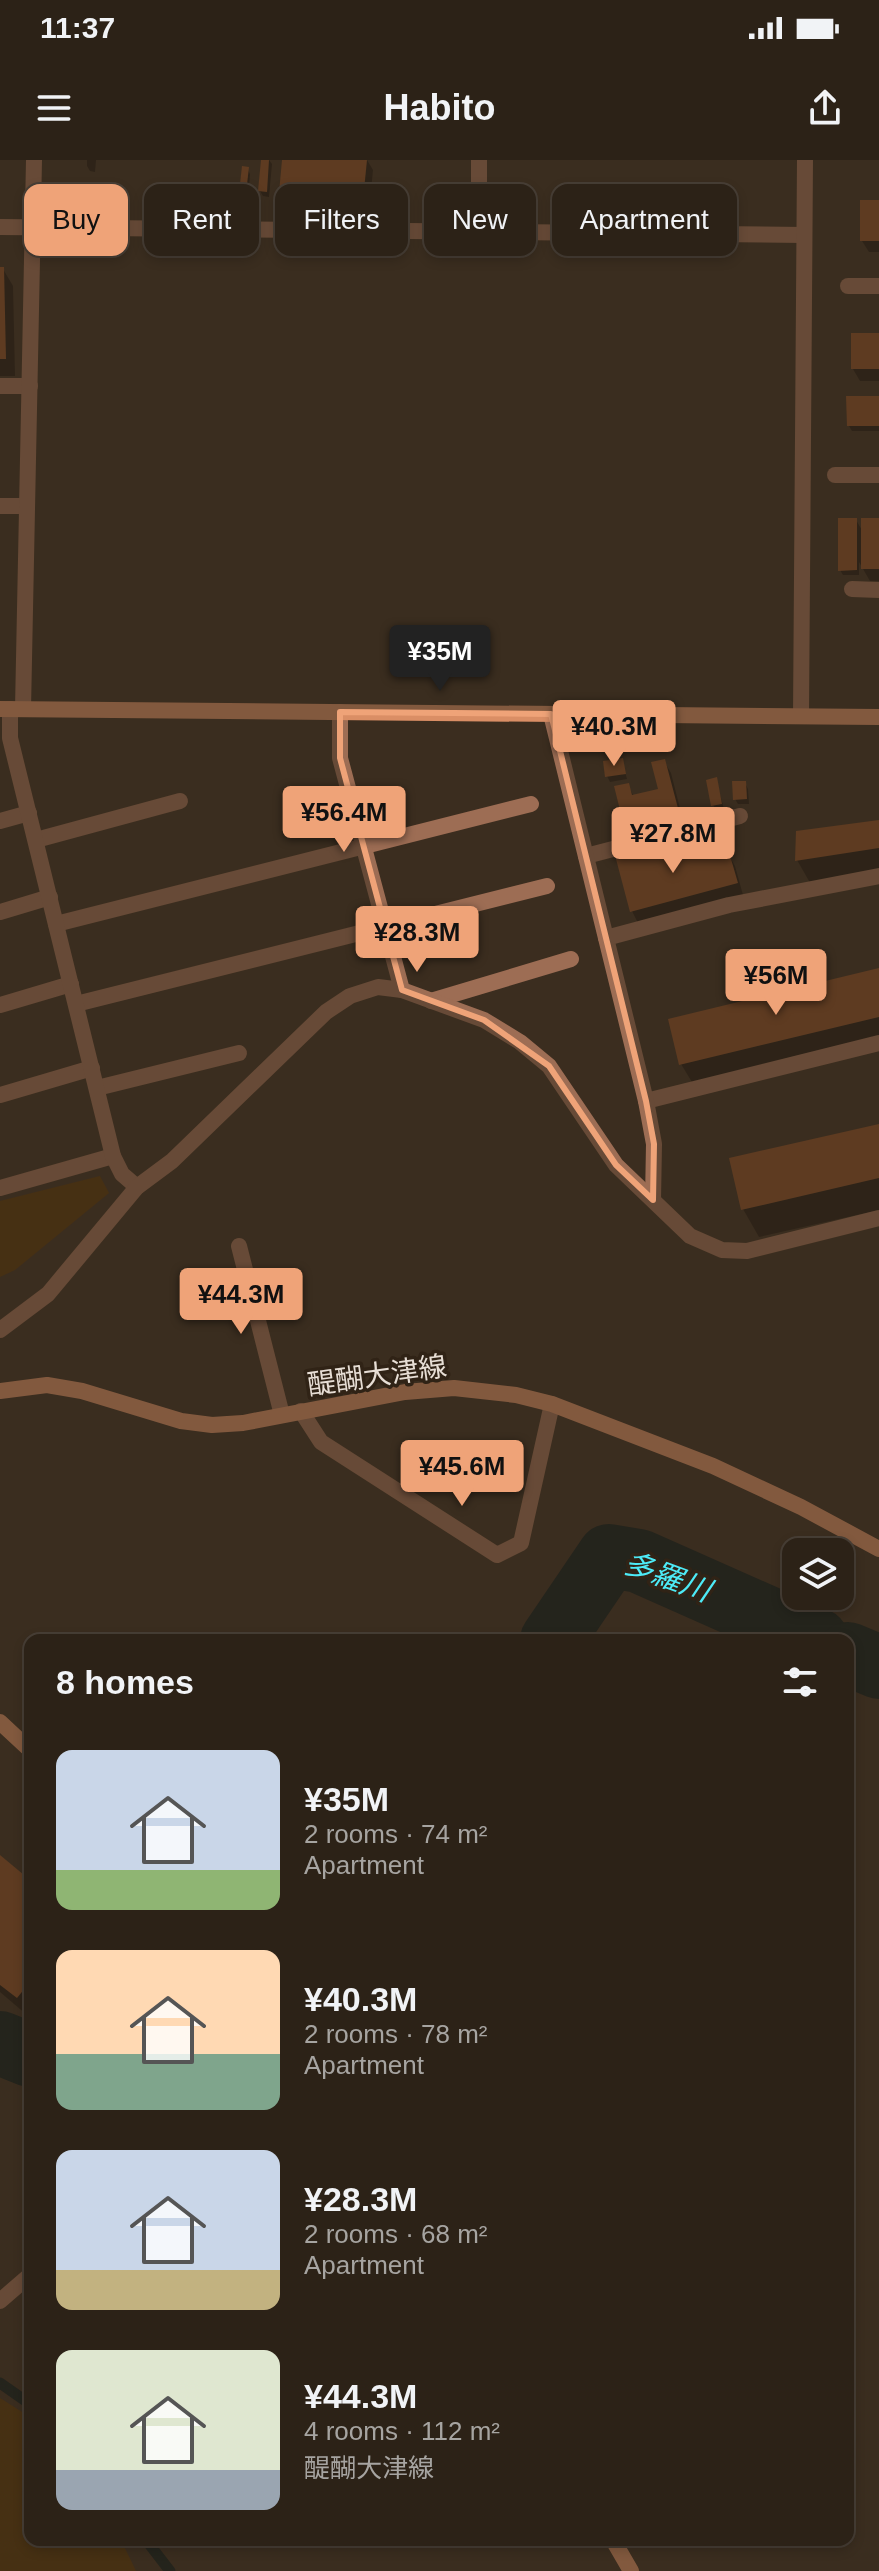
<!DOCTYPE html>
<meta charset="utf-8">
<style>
:root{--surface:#2c2217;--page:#382f24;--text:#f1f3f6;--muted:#a6a4a1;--line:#483f36;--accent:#efa378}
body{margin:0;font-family:Helvetica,"Noto Sans JP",sans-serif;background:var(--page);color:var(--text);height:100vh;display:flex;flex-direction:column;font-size:30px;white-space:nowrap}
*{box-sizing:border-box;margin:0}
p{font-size:26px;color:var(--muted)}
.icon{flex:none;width:44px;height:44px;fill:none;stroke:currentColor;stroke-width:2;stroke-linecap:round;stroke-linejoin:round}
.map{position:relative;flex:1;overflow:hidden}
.details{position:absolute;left:24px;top:1474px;width:830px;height:912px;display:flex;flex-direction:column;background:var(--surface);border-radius:16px;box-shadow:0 4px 12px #0003,0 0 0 2px var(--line)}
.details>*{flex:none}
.hud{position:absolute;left:24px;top:24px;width:832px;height:72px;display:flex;gap:16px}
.buttons{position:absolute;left:782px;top:1378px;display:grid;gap:16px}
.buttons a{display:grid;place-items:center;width:72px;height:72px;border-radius:16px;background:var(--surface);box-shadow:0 4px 12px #0003,0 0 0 2px var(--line);font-size:40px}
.price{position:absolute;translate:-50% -68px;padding:0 18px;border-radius:8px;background:var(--accent);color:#111;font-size:26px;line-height:52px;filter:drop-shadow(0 2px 4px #0008)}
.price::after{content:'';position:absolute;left:50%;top:48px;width:24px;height:18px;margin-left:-12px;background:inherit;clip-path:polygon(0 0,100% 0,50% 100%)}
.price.selected{background:#222;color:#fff}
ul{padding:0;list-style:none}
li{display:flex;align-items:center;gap:24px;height:200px;padding:0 32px}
li span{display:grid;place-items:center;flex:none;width:224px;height:160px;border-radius:16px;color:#555}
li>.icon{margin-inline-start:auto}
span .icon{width:96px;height:96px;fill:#fffc;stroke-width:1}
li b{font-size:34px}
h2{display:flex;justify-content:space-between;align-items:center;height:96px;padding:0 32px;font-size:34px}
.pill{padding:0 28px;border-radius:16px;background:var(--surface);box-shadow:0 4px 12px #0003,0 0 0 2px var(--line);font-size:28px;line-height:72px}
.pill.selected{background:var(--accent);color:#111}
.status{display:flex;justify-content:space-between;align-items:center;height:56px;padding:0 40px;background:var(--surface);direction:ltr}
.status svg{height:22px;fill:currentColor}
header{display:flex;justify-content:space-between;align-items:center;height:104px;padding:0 32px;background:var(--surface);font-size:36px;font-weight:700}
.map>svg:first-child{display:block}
</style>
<div class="status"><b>11:37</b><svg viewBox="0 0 49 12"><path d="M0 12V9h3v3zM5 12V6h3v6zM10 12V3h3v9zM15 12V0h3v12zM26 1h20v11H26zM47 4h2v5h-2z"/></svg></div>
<header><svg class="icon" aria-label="menu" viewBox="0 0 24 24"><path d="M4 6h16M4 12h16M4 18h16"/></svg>Habito<svg class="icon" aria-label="share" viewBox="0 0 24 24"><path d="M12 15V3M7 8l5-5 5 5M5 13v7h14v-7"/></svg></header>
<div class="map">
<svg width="879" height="2411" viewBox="0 0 879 2411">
<rect width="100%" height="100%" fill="#3b2d1f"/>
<!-- green -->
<g fill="#563306">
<path d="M100 1016 109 1033 15 1110 0 1117V1041Z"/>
<path d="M0 2238 30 2257V2380H121L136 2411H0Z"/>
</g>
<!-- shadow -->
<g fill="#0007">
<path d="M87 0H96L95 12 90 11 87 6Z"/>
<path d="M263 0H269L272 4 269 37 263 36 260 31Z"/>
<path d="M284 0H367L373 10 369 51 288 44 281 32Z"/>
<path d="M247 8 250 14 248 38H245L242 33Z"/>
<path d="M879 42V92H869L862 81Z"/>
<path d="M0 109H3L13 126 15 216H0Z"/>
<path d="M879 175V221H860L853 209Z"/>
<path d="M879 238V271H852L849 266Z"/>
<path d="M856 360 863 372 879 360V421H870L859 402V415H843L840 410Z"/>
<path d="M622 600 627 619 610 622 607 616Z"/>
<path d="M664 601 671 613 684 664 632 677 626 665 628 625 634 637 660 631Z"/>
<path d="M716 620 724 649 716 650 713 645Z"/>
<path d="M745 623 748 629 749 644H738L735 639Z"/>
<path d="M879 662V719L813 728 797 700Z"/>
<path d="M700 683 708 700 728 694 735 706 743 735 638 763 632 751 667 693Z"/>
<path d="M879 810V889L698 932 681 904Z"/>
<path d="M879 966V1050L759 1077 743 1049Z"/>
<path d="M0 1698 30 1722V1851L27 1855 0 1832Z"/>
</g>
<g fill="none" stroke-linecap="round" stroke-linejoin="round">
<!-- stream -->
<g stroke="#0b191a" stroke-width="11">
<path d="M0 2223 30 2244"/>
<path d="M146 2380 170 2411"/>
</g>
<!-- river -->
<g stroke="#0b191a" stroke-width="64">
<path d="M552 1480 609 1396 639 1401 817 1480"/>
<path d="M848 1494 879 1507"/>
<path d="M0 1883 30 1895"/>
</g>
</g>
<!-- building -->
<g fill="#894c25">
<path d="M261 0H269L267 32 258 31Z"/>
<path d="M282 0H367L363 40 279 33Z"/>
<path d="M242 6 249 7 246 33H239Z"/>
<rect x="860" y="40" width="19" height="41"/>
<path d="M0 107H4L6 199H0Z"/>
<rect x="851" y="173" width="28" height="36"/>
<path d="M846 236H879V266H847Z"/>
<path d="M838 358H857V410L838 411Z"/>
<rect x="861" y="358" width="18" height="51"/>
<path d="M623 598 626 614 605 617 603 601Z"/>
<path d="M665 599 679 652 624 666 614 626 629 623 632 635 658 629 651 602Z"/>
<path d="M717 617 722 644 711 646 706 620Z"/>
<path d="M732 621H746L747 639 733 640Z"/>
<path d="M879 660V688L795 701 796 671Z"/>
<path d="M701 681 706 698 729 692 738 723 630 752 616 699 665 686 667 690Z"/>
<path d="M879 808V857L679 905 668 859Z"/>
<path d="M879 964V1018L741 1050 729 998Z"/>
<path d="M0 1695 30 1720V1822L17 1838 0 1825Z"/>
</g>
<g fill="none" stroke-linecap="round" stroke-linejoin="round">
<!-- lane -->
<g stroke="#9d6d54" stroke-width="16">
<path d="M0 346H27"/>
<path d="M0 661 29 653"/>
<path d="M36 680 180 641"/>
<path d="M586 696 740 656"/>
<path d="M0 752 50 737"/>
<path d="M56 764 531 644"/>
<path d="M431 841 571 799"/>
<path d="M76 844 547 726"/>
<path d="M0 845 71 824"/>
<path d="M97 928 239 893"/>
<path d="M0 935 92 908"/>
<path d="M646 941 879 883"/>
<path d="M0 1028 113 996"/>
</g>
<!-- street -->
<g stroke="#9d6d54" stroke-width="16">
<path d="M0 67 804 75"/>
<path d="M479 72V0"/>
<path d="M848 126H879"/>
<path d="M0 226H30"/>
<path d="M835 315H879"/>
<path d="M852 429 879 430"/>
<path d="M10 549V578L113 996 122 1014 137 1027"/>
<path d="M23 549 34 0"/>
<path d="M340 552V598L402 830"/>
<path d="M551 554 646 941 654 984 653 1040"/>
<path d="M801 556 805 0"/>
<path d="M606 778 729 745 879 716"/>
<path d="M239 1086 282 1255"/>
<path d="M0 1170 48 1134 137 1027 172 1001 326 852 350 836 378 827 402 830 484 860 520 882 549 906 616 1005 690 1076 722 1090 747 1091 879 1058"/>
<path d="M301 1251 321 1282 497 1395 521 1383 552 1244"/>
<path d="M0 2141 30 2115"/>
</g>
<!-- secondary -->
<g stroke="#da8e65" stroke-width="16">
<path d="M0 549 879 557"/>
<path d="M0 1231 47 1225 82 1231 181 1261 212 1265 243 1263 405 1232 454 1228 516 1235 552 1244 713 1306 801 1347 879 1389"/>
<path d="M0 1562 30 1590"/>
<path d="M613 2380 631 2411"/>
</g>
</g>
<!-- marked area -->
<path d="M0 0H879V2411H0ZM340 552 551 554 646 941 654 984 653 1040 616 1005 549 906 484 860 402 830 340 598Z" fill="#3b2d1f" fill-opacity=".55" fill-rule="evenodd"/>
<path fill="none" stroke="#efa378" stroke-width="6" stroke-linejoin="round" d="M340 552 551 554 646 941 654 984 653 1040 616 1005 549 906 484 860 402 830 340 598Z"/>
<g text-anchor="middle" stroke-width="7" stroke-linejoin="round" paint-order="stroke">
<!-- street labels -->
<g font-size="28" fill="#e7ded5" stroke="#302316">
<text transform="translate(377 1215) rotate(-8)" y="10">醍醐大津線</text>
</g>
<!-- water labels -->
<g font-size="30" font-style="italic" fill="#4deaf6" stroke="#302316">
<text transform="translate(667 1417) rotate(20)" y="10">多羅川</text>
</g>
</g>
</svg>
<div class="buttons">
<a><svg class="icon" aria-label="layers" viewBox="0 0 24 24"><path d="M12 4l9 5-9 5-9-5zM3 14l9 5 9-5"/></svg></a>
</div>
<b class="price selected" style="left:440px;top:533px">¥35M</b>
<b class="price" style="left:614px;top:608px">¥40.3M</b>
<b class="price" style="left:344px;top:694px">¥56.4M</b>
<b class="price" style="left:673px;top:715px">¥27.8M</b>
<b class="price" style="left:417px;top:814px">¥28.3M</b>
<b class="price" style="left:776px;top:857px">¥56M</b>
<b class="price" style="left:241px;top:1176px">¥44.3M</b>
<b class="price" style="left:462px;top:1348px">¥45.6M</b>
<div class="hud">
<a class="pill selected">Buy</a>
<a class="pill">Rent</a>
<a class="pill">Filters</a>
<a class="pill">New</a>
<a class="pill">Apartment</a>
</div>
<section class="details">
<h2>8 homes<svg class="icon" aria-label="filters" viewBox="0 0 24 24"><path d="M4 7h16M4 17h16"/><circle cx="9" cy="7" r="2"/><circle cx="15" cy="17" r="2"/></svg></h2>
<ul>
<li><span style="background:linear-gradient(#c9d6e8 75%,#8fb573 0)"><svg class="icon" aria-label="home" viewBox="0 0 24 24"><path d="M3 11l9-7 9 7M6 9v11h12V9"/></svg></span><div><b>¥35M</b><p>2 rooms · 74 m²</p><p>Apartment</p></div></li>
<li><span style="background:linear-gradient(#ffd9b3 65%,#7fa58c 0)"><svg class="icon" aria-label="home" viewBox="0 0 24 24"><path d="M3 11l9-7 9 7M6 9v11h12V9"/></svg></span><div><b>¥40.3M</b><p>2 rooms · 78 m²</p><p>Apartment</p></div></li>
<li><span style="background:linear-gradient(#c9d6e8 75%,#c2b280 0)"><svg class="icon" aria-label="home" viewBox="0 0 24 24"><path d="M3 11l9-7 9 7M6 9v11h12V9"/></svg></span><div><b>¥28.3M</b><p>2 rooms · 68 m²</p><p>Apartment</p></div></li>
<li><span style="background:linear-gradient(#dfe7d0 75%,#9aa5b1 0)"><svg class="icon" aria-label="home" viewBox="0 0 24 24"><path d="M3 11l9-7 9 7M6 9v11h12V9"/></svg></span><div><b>¥44.3M</b><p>4 rooms · 112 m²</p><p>醍醐大津線</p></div></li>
</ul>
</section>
</div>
